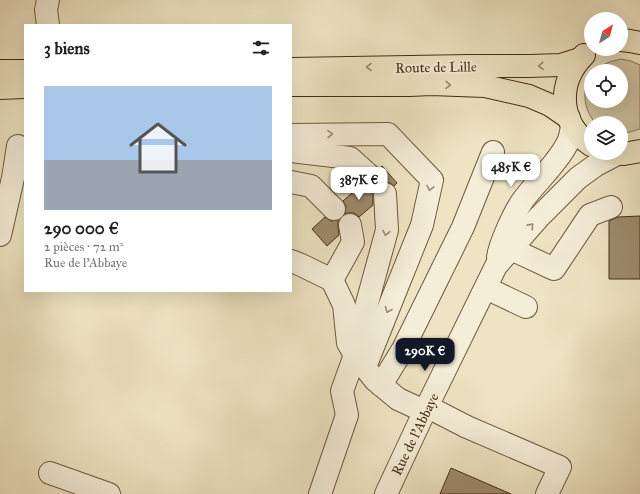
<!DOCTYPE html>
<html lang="fr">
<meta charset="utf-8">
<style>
:root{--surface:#fff;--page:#f6f6f6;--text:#202124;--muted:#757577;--accent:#111827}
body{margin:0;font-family:"IM FELL Great Primer",serif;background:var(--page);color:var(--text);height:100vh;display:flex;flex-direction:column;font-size:15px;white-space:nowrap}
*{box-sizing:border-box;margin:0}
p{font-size:13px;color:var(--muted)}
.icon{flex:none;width:22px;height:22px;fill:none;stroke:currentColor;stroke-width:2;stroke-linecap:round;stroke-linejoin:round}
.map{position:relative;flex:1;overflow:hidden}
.sheet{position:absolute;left:24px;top:24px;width:268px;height:268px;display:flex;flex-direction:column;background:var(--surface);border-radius:0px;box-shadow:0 4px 16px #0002}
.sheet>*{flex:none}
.needle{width:26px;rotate:36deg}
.fabs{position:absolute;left:584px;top:12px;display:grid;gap:8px}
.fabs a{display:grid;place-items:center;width:44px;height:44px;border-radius:50%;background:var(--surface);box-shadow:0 4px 16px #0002;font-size:20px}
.price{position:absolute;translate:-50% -34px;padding:0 9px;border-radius:8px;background:#fff;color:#222;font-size:13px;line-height:26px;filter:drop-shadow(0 1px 2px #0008)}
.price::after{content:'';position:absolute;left:50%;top:24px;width:12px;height:9px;margin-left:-6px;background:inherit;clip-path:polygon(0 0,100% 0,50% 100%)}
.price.on{background:var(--accent);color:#fff}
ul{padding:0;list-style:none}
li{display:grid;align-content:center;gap:8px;height:212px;padding:0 20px}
li span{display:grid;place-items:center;height:124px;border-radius:0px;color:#555}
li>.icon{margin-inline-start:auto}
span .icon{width:72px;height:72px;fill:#fffc;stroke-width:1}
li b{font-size:17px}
h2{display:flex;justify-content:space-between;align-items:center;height:48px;padding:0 20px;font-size:17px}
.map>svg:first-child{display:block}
</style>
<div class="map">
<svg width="640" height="494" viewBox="0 0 640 494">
<rect width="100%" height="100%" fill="#eee4c3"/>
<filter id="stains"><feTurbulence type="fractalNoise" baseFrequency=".005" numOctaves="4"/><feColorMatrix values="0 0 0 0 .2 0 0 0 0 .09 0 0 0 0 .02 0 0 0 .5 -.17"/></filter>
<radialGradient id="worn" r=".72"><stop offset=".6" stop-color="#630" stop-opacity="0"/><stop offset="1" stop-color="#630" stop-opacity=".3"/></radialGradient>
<!-- green -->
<path fill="#d1c4a5" stroke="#8c775c" d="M621 59 631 61 640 65V129L630 132 621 133V123H595C584 109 581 91 591 76V101H621V71H595C602 64 611 61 621 59Z"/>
<!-- building -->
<g fill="#9d8b6e" stroke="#462a12">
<path d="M382 166 397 183 394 186 390 183 385 182H382L383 179V174L380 168Z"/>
<path d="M361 185 368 189H374L373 195V205L359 217 354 213H348L345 214 346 206 343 201Z"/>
<path d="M640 216V279H609V221L618 217Z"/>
<path d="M325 217 331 221 338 220V227L339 235 327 246 312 229Z"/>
<path d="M451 468 511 494H440Z"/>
</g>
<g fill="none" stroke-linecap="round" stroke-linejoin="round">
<defs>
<g id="minor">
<path d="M48 25 46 10 48 0"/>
<path d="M291 135 388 134 432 180 422 225 365 367"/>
<path d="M291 151 350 158 371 177"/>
<path d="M291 182 311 186 334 209"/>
<path d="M0 235 13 178 18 146"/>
<path d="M511 249 554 269 590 215 611 207"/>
<path d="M498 257C500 243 515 211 523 200 537 181 556 165 567 144 570 139 571 132 572 126"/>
<path d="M291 261 299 264 332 280 344 305 348 343 355 355 375 380 398 399 426 412"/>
<path d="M332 280 353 242 350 225"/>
<path d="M486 288 526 307"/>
<path d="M381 385 403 349 463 227 493 152"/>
<path d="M428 407 467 427 560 467 547 494"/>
<path d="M50 473 109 494"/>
<path d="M320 494 347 415 342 391 355 355 360 329 387 230 385 194"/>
<path d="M386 494 421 419 496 266 539 217 578 178 596 165 617 154"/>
</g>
<g id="major">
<path d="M621 40 630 41 640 43"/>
<path d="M584 55C557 82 558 123 591 145"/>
<path d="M291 69 469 66H529L561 65 580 59"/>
<path d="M0 71H25"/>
<path d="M291 85H410L431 84 485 86 529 96 550 105 569 118"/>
<path d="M0 88 25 87"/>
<path d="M612 153 624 154 640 151"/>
</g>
</defs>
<!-- minor casing -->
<use href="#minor" stroke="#70583e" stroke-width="24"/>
<!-- major casing -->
<use href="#major" stroke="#462a12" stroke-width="24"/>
<!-- minor -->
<use href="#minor" stroke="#f4edd8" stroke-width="22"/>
<!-- major -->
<use href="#major" stroke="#eee4c3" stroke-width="22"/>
</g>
<!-- one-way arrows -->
<defs><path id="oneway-chevron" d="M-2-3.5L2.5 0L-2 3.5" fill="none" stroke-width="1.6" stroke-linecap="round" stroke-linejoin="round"/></defs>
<g stroke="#9a876a">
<use href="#oneway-chevron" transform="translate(541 66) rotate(176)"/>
<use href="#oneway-chevron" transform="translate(369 67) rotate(179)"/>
<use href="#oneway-chevron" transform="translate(448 85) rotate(2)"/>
</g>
<g stroke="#9d8c75">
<use href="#oneway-chevron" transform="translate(330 134) rotate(-1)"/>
<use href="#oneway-chevron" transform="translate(430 188) rotate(102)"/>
<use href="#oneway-chevron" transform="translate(531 226) rotate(-48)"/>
<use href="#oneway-chevron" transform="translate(386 233) rotate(100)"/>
<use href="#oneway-chevron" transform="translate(388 310) rotate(112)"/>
</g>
<g text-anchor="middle" stroke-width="4" stroke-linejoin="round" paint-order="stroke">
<!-- street labels -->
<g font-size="14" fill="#462a12" stroke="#f4edd8">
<text transform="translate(436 67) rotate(-1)" y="5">Route de Lille</text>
<text transform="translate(415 434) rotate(-64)" y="5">Rue de l'Abbaye</text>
</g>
</g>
<rect width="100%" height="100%" filter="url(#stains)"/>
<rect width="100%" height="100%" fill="url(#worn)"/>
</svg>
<div class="fabs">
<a><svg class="needle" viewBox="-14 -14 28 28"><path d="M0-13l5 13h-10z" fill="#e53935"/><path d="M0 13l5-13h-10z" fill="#757577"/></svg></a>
<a><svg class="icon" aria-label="locate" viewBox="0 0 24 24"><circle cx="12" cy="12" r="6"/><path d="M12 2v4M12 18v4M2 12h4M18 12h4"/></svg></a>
<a><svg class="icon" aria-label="layers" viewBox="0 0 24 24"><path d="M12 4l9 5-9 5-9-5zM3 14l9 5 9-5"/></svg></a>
</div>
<b class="price" style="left:511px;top:188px">485K €</b>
<b class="price" style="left:359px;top:201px">387K €</b>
<b class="price on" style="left:425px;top:372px">290K €</b>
<section class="sheet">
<h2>3 biens<svg class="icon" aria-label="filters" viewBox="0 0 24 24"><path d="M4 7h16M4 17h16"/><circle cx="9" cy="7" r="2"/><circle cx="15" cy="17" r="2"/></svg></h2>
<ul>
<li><span style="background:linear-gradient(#a9c7e8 60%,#9aa5b1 0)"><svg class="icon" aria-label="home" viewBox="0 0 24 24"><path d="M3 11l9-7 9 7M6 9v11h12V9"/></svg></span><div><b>290 000 €</b><p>2 pièces · 72 m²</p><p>Rue de l'Abbaye</p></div></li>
</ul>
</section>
</div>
